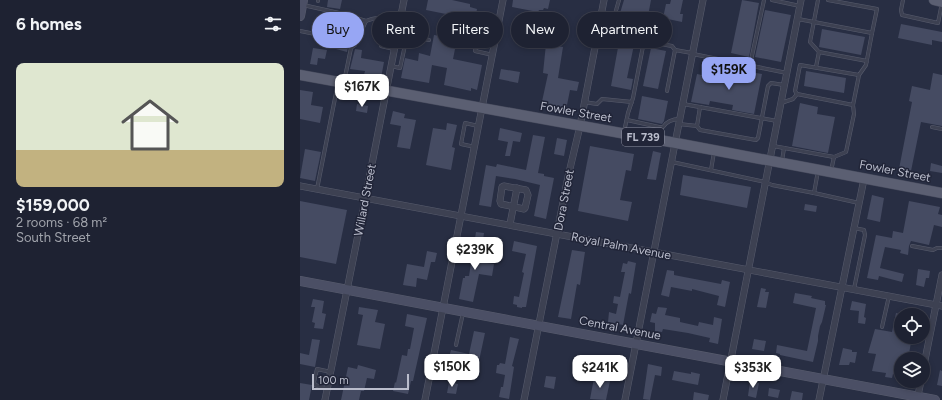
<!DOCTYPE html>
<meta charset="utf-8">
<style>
:root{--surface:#1e2232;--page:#262a3a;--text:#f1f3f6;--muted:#a1a4ac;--line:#3c3f4d;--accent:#97a6f4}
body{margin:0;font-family:Figtree,sans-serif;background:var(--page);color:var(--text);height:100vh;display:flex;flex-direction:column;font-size:15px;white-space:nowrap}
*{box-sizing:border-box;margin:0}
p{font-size:13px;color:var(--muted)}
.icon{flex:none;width:22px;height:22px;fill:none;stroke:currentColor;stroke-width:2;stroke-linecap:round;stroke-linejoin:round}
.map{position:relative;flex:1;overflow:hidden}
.details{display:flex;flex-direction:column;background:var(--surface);width:300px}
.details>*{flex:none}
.guide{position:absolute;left:12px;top:12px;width:380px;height:36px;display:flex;gap:8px}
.buttons{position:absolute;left:594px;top:308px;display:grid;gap:8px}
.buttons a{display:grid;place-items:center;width:36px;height:36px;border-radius:50%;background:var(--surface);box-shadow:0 2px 6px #0003,0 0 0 1px var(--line);font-size:20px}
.scale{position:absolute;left:12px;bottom:10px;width:97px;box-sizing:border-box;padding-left:4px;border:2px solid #babdcc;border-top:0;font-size:11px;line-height:14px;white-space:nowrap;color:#babdcc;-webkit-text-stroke:3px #212538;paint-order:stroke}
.price{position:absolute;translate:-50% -34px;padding:0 9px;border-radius:8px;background:#fff;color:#222;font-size:13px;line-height:26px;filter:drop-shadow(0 1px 2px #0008)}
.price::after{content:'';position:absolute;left:50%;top:24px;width:12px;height:9px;margin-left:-6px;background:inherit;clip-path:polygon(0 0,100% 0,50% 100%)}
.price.current{background:var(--accent);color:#111}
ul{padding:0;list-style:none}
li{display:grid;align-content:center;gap:8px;height:212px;padding:0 16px}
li+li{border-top:1px solid var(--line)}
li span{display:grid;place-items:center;height:124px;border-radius:8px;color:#555}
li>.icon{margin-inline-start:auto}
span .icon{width:72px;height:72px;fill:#fffc;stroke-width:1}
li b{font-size:17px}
h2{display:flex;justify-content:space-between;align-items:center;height:48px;padding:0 16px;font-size:17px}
.chip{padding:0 14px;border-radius:18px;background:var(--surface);box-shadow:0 2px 6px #0003,0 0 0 1px var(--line);font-size:14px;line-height:36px}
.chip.current{background:var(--accent);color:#111}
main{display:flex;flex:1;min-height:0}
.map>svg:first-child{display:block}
</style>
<main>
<section class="details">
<h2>6 homes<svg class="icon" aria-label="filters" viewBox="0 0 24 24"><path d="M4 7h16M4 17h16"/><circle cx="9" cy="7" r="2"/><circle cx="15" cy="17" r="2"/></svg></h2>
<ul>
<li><span style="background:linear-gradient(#dfe7d0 70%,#c2b280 0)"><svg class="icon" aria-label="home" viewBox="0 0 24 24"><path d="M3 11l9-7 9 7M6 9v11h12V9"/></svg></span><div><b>$159,000</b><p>2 rooms · 68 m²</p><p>South Street</p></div></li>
</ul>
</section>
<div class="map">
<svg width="642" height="400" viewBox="0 0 642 400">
<rect width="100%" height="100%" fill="#282e43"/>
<!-- building -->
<g fill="#454b62">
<path d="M28 0H42L40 9 27 7Z"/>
<path d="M128 0H152L170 4V7L177 9 176 15 168 14 164 32 162 31 160 40 157 39 153 59 182 65 177 90 171 88V91L144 85 147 68 132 65 129 83 101 78 105 58 118 61 119 53 130 56 134 35 147 37 151 15 126 10Z"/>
<path d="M213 0H250L248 9 244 8 243 10H239L238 12 212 7Z"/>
<path d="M324 0H351L348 16 320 13Z"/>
<path d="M371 0H383L380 14H383L382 22 363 18 366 4H370Z"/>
<path d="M442 0 459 3 449 57 431 53Z"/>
<path d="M465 10 491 15 481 62 455 57Z"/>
<path d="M601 24 642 32V42L632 40V45L598 38Z"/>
<path d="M522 29 565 37 561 55 519 47Z"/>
<path d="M38 39 49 41 47 52 36 49Z"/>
<path d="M319 42 334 45 327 78 333 79 331 90 311 86Z"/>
<path d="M246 44 263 47 258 78 279 82 277 91 270 90 266 110 241 106 248 74 243 73Z"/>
<path d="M13 48 27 50 25 59 18 58 17 65 10 64Z"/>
<path d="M351 48 366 51 358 89 343 86Z"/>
<path d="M55 49 62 50 61 58 84 62 81 78 64 75 65 71 50 69Z"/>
<path d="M201 69 220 72 218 83 199 79Z"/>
<path d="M439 70 462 74 454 114 432 110 433 105 410 101 409 105 391 102 397 74 437 82Z"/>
<path d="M506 71 546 78 544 93 504 86Z"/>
<path d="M633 73 642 75V126L621 122 611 171 599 169 612 102 609 101 612 86 630 90Z"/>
<path d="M0 90 13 92 11 105 23 107 20 123 0 119Z"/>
<path d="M342 96 368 101 364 121 362 124 338 119Z"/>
<path d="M500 103 518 107 517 114 535 117 528 153 492 146Z"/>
<path d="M57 104 68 106 67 113 56 111Z"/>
<path d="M93 111 105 114 104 118 116 120 110 149 97 147 101 126 90 124Z"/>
<path d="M147 123 157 125 152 147 155 148 151 170 126 165 133 128 146 130Z"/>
<path d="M200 128 222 133 220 142 213 141 210 156H205L208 142 198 140Z"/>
<path d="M233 135 245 137 238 173 244 174V176L254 178 246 219 234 216 240 185 215 179 196 176 191 207 179 205 186 165 196 167 197 164 226 170Z"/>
<path d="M257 138 267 140 264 156 254 154Z"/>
<path d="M290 146 334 154 331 171 326 170 320 200 332 202 328 221 278 211Z"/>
<path d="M5 149 21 152 15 181 0 178Z"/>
<path d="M353 151 361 153 356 180 347 179Z"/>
<path d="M631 163 642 166V173L630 171Z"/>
<path d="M383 175 451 187 447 208 380 195Z"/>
<path d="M572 195 584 198 580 222 567 219Z"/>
<path d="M0 201 47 210 36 264 0 257Z"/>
<path d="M609 201 640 207 638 214 642 215V227L634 225 629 245 611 241 609 246 608 255 600 253 601 250 585 247 580 268 604 274 602 282 579 276 578 280 567 278 576 235 592 238 593 231 603 233Z"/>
<path d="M505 204 517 206 516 212 504 210Z"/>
<path d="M176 232 184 233 180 262 194 264 192 276 179 274 173 302 159 299 163 278H165V276H169Z"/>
<path d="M214 241 237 246 226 307H222V308L217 307V305L213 304 214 296 219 297 224 273 222 272 226 254 212 251Z"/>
<path d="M272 250 285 252 280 285 277 284 271 319 258 317Z"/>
<path d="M127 251 137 253 135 262H131L127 280 117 278 116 287 103 285 107 264 124 267Z"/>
<path d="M328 261 336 263 331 294 329 293 323 325 308 322 309 312 316 314 318 304 313 303 314 296 320 297 325 272H321L323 263 327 264Z"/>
<path d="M618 269 630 271 629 278H626L624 287 616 285Z"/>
<path d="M367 270 374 271V275L384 277 421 284 422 280 430 282 425 307 417 305 419 296 392 289V291L371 287 369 297 361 295Z"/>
<path d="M461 288 466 289 465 292H469L466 308 457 307Z"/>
<path d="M495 293 512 296 511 298 525 301V305H526L522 322 520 326 518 336V341L513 362 480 355V354L476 353 477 345 507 351 516 308 493 303Z"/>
<path d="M13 299 24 301 22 313 26 314 23 329 14 328 15 323 12 322 15 307H11Z"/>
<path d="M552 301 566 304 564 317 566 318 565 324 558 323 559 311 550 310Z"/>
<path d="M59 307 78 310 75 322 85 324 80 349 57 345 63 315 58 314Z"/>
<path d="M358 307 367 308 365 315 380 318V322L398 326 399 322 413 325 414 317 422 319 418 344 409 342 410 338 388 333 363 329 362 332 355 331V323L350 322 352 313 356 314Z"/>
<path d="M596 313 601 314V337H612L608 359H601V376L593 374 592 378 585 377 586 373 572 371 576 354 568 353 575 329 592 332Z"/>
<path d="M107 314 127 318 113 381H111L108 394 93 391 95 382 96 383 102 355 107 356 108 349H110L114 328 105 326Z"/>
<path d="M174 331 185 333 179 361 163 358 161 364 148 361 151 350 169 354Z"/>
<path d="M210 337 219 339 212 366 214 367 209 399 199 397 201 387H203L205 375 196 373 197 365H199L200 363 205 364Z"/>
<path d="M12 339 20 340 15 367 0 364V353L9 355Z"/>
<path d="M454 339 466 341 464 351 452 349Z"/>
<path d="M543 348 552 350V352H557L555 363 550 362 549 365H539Z"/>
<path d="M299 356 318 359 316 370 298 367Z"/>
<path d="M348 364 362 367 361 376 355 375 350 400 343 399Z"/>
<path d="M58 365 76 370 74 379 67 378 64 391H61L59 400H41L48 367 57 369Z"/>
<path d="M640 370 642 371V386L637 385Z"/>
<path d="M374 371 391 374V372L400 374 398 385 372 380Z"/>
<path d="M246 376 256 377 254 389 244 387Z"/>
<path d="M294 378 310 381 306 400 290 399Z"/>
<path d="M450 381 459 383 456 398 448 396Z"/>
<path d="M149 382 158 384 156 394 147 393Z"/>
<path d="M0 383 12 385 9 400H0Z"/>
<path d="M469 388 480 390 478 398 468 396Z"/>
<path d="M492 391 503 393 502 400H490Z"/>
<path d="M394 392 409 395 408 400H393Z"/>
</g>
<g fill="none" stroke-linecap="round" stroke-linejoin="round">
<defs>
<g id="lane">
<path d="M472 0 500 6"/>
<path d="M528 0 577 9 572 33"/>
<path d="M603 0 601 10 602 15 638 23 642 3"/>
<path d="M18 1V0"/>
<path d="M3 5 39 13 66 21"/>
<path d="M301 13 311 14H315L319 0"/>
<path d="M498 19 572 33 566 65 559 75 553 105 497 94 495 91 500 65 559 75"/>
<path d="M0 31 35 38"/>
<path d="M297 33 372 46 375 50 367 91"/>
<path d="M81 46 94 49"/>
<path d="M375 50 392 53"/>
<path d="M519 52 567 61"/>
<path d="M393 54 487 73"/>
<path d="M193 55 175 51 180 27 197 31"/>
<path d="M450 65 464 0"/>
<path d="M91 66 100 68 107 36"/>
<path d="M516 67 519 52 510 42 518 0"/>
<path d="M44 82 51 48 55 45 66 21C87 12 83 27 94 33L129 40"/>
<path d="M284 102 297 104 302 99 332 102"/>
<path d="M481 103 493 99 497 94"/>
<path d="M383 104 477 121"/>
<path d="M400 107 397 126 400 130 456 140 458 138 468 86 471 83 484 85"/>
<path d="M327 120 359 127H363C367 121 372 119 380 119"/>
<path d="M379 124 397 126"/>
<path d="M632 127 642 129"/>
<path d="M324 132 328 113 333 98 344 41"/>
<path d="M473 146 534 157"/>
<path d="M175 147 161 144 165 123 178 126"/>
<path d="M482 161 484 148"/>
<path d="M372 162 465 182 472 185 514 193"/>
<path d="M411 170 414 152"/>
<path d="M518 171 514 193 559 203"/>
<path d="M531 171 534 157 546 152 554 114 553 105"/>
<path d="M17 189 38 83"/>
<path d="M612 246 633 250 637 248H642"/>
<path d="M554 289 565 235 564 230 554 228"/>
<path d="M582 327 589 296"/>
<path d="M156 345 163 313"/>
<path d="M27 389 15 385 14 382 17 369 31 372"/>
</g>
<g id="street">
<path d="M0 186 642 306"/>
<path d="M204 186 226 190 228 195 225 208 224 209 201 204 200 201 202 187Z"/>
<path d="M210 224 217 188"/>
<path d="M623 370 642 275"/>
<path d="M25 400 63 210 104 0"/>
<path d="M125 400 203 0"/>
<path d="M224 400 268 177 280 126 304 0"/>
<path d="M325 400 403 0"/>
<path d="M423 400 501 0"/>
<path d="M519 400 564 179"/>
<path d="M617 400 621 381"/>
</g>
<g id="secondary">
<path d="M0 16 3 0"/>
<path d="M0 281 635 400"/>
</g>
<g id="primary">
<path d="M634 0 642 2"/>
<path d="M0 75 376 143 642 193"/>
</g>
</defs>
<!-- lane casing -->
<use href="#lane" stroke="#585c6d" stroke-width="4"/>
<!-- street casing -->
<use href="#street" stroke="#585c6d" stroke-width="7"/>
<!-- secondary casing -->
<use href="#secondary" stroke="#585c6d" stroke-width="10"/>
<!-- primary casing -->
<use href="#primary" stroke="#464a5c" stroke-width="11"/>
<!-- lane -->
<use href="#lane" stroke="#3d4152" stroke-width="3"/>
<!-- street -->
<use href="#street" stroke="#3d4152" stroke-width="6"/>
<!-- secondary -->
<use href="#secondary" stroke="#4b4f65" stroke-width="9"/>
<!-- primary -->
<use href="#primary" stroke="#5b5f72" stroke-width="10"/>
</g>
<g text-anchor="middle" stroke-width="3" stroke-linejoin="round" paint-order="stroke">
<!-- shield labels -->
<rect fill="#212538" stroke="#8c8fa0" stroke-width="1" x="322" y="128" width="42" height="18" rx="3"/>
<g font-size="11" font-weight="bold" fill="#babdcc">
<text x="343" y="141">FL 739</text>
</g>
<!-- street labels -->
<g font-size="12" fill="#babdcc" stroke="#212538">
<text transform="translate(276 112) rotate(10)" y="4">Fowler Street</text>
<text transform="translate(595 171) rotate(11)" y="4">Fowler Street</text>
<text transform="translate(65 200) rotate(-79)" y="4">Willard Street</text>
<text transform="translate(264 200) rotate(-79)" y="4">Dora Street</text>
<text transform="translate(321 246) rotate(11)" y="4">Royal Palm Avenue</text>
<text transform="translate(320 328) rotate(11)" y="4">Central Avenue</text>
</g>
</g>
</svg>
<div class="buttons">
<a><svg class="icon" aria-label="locate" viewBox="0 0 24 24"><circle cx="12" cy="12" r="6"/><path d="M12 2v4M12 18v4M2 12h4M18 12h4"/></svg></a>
<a><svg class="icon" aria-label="layers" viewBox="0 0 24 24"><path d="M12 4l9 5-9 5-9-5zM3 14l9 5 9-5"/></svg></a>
</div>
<div class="scale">100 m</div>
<b class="price current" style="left:429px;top:91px">$159K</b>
<b class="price" style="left:62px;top:108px">$167K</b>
<b class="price" style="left:175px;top:271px">$239K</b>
<b class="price" style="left:152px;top:388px">$150K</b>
<b class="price" style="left:300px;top:389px">$241K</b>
<b class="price" style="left:453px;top:389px">$353K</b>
<div class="guide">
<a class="chip current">Buy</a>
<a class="chip">Rent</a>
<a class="chip">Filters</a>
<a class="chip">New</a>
<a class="chip">Apartment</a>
</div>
</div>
</main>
